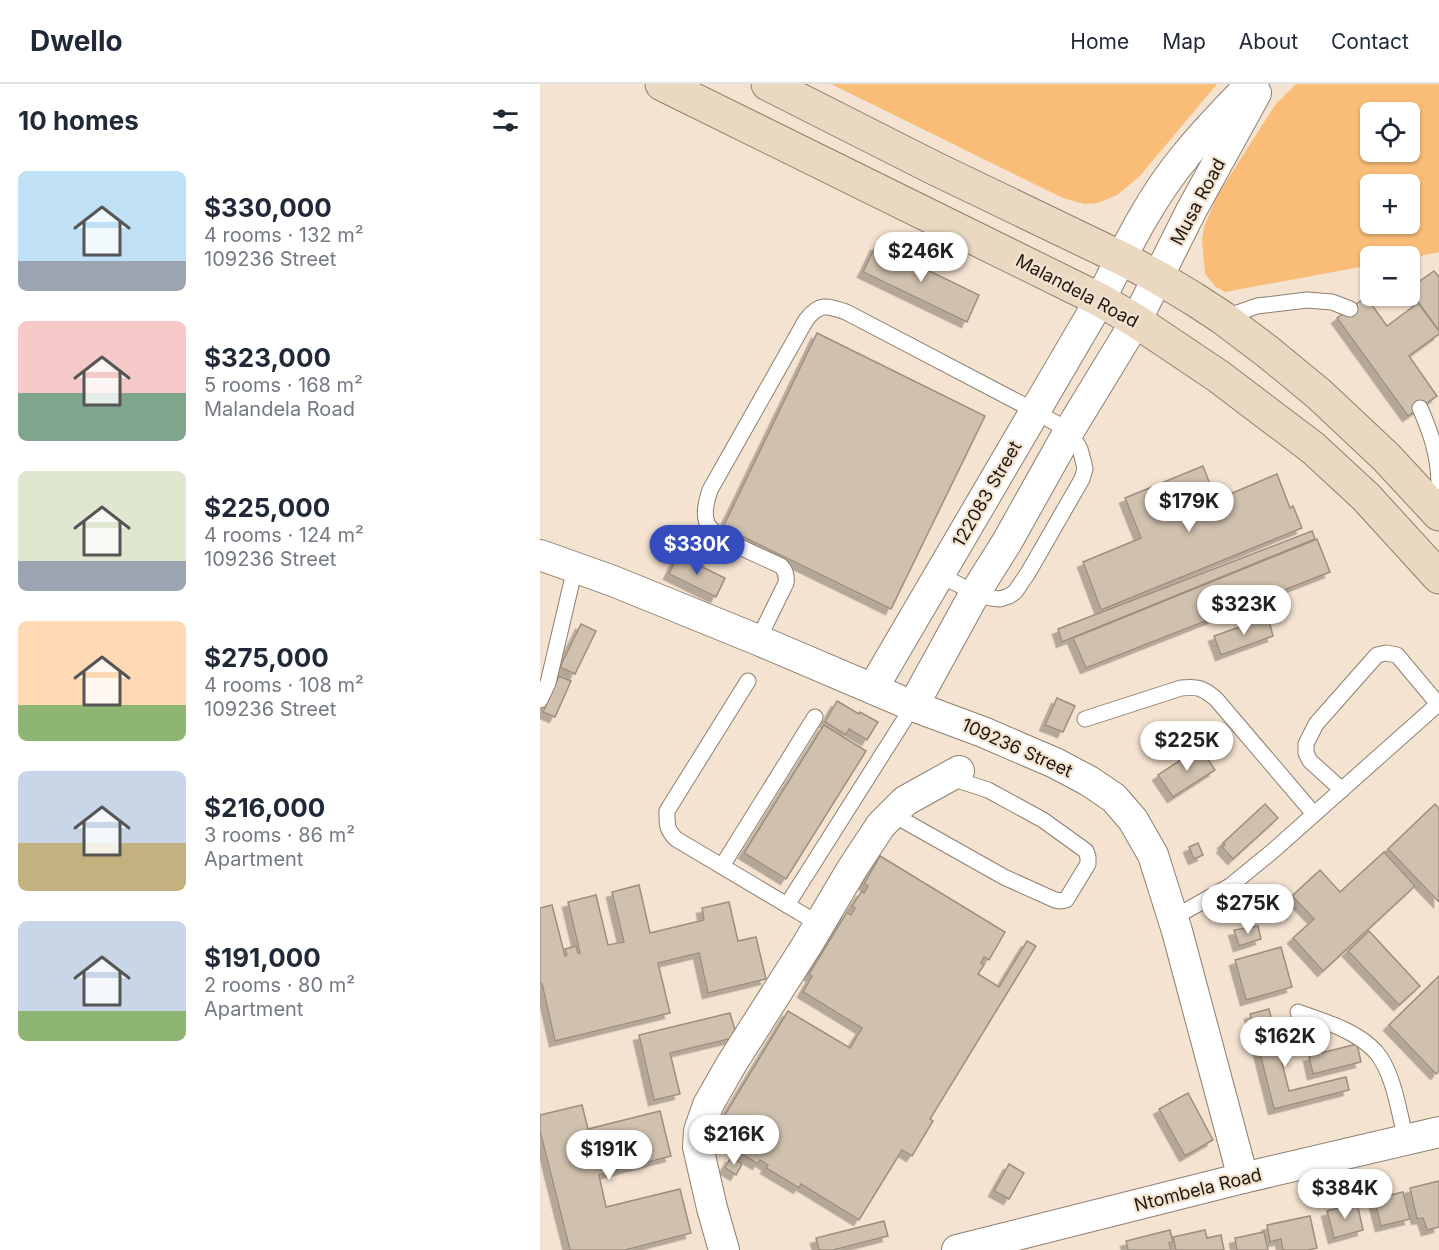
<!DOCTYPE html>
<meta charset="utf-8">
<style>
:root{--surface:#fff;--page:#f2f2f3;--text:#1f2937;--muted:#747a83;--line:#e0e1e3;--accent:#354cbe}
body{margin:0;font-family:Inter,sans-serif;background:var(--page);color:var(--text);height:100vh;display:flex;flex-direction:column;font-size:22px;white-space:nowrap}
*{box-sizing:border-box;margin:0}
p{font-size:20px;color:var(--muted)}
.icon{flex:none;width:33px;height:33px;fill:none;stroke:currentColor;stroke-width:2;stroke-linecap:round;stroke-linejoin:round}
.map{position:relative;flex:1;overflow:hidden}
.details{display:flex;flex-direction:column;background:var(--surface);width:540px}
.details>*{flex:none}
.controls{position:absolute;left:820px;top:18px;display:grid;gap:12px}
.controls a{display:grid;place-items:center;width:60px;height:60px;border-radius:9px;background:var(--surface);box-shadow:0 2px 4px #0004;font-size:30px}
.price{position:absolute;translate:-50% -51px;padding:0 14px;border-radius:21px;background:#fff;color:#222;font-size:20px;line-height:39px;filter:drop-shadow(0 2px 3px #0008)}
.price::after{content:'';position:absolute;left:50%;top:36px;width:18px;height:14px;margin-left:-9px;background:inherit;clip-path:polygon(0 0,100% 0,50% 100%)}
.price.active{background:var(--accent);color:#fff}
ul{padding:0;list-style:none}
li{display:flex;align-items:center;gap:18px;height:150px;padding:0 18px}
li span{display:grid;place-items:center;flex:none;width:168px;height:120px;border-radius:9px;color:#555}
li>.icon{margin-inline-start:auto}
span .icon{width:72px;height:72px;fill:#fffc;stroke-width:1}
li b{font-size:26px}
h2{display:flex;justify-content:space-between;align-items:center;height:72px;padding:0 18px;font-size:26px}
header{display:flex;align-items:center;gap:36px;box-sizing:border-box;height:84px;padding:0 30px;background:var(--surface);border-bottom:2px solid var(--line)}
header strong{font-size:28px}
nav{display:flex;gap:33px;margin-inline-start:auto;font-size:21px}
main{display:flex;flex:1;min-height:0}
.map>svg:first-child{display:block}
</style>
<header>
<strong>Dwello</strong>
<nav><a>Home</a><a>Map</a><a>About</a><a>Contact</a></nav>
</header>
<main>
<section class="details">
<h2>10 homes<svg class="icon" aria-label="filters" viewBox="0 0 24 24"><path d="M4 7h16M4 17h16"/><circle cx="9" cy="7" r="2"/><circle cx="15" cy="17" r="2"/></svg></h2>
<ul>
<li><span style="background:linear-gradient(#bfe0f5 75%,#9aa5b1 0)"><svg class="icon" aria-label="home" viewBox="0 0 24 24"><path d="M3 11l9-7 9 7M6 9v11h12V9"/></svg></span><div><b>$330,000</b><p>4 rooms · 132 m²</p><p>109236 Street</p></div></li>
<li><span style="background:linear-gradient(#f6c9c9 60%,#7fa58c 0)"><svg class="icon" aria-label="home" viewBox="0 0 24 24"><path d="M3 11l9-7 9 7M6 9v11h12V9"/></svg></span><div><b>$323,000</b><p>5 rooms · 168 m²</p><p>Malandela Road</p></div></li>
<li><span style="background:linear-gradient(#dfe7d0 75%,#9aa5b1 0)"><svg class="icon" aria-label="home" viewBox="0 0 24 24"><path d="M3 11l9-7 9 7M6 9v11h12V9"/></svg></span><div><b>$225,000</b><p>4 rooms · 124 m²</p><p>109236 Street</p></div></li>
<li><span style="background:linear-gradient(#ffd9b3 70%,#8fb573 0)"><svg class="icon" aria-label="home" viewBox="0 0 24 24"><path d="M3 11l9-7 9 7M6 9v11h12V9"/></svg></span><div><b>$275,000</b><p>4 rooms · 108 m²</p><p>109236 Street</p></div></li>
<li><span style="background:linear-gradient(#c9d6e8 60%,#c2b280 0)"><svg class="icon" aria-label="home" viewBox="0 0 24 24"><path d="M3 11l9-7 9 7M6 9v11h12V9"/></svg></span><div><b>$216,000</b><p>3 rooms · 86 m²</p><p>Apartment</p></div></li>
<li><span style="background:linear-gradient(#c9d6e8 75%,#8fb573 0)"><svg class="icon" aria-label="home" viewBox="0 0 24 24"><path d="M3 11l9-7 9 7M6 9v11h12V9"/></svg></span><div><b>$191,000</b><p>2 rooms · 80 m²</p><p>Apartment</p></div></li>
</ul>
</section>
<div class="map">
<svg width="899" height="1166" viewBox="0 0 899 1166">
<defs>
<filter id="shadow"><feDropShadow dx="-5.5" dy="5.5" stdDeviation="0" flood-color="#0004"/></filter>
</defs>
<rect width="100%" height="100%" fill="#f5e3d1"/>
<!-- green -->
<g fill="#f9bd77" fill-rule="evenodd">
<path d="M291 0H677L599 93 577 111 558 119 544 120 523 114Z"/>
<path d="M756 0H899V168L870 174V172H831V181L685 208 676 203 665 190 662 156 664 143 677 112 735 21ZM870 28V68H831V28ZM870 100V140H831V100Z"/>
</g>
<!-- building -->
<g fill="#d0c0ae" stroke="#9e8e7d" stroke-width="1.5" filter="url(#shadow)">
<path d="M336 161 439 211 427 238 323 188Z"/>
<path d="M894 187 899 193V247L870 207V204Z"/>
<path d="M826 213 847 242 878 219 899 247V250L869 272 897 312 868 332 797 234Z"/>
<path d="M277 249 445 332 351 525 183 443Z"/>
<path d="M663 382 676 416 737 390 750 424 753 422 762 444 561 526 543 478 601 454 585 414Z"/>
<path d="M772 447 775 455 522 558 518 545Z"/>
<path d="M777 455 790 488 546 584 533 554Z"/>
<path d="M138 471 185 494 176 513 129 490Z"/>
<path d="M728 533 733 552 681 571 674 552Z"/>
<path d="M41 540 56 547 35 590 20 583Z"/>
<path d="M19 592 31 597 15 633 3 628Z"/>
<path d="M517 614 535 622 523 648 505 641Z"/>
<path d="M297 617 319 630 320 628 338 638 327 656 309 645 306 651 285 638Z"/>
<path d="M284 641 326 667 246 795 204 769Z"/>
<path d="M660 663 675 686 633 713 618 691Z"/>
<path d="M725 720 738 734 693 775 682 763 685 761 683 759Z"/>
<path d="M895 720 899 725V818L848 765Z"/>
<path d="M658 759 663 771 654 775 649 763Z"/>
<path d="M844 768 875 802 783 887 753 854 774 835 752 812 780 786 800 808Z"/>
<path d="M340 772 465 848 449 876 444 873 441 879 444 881 438 890 459 903 487 857 496 862 390 1035 393 1037 372 1072 362 1066 319 1136 261 1100 259 1104 226 1084 228 1081 220 1076 218 1080 172 1052 248 927 310 964 322 944 263 908 272 892 269 890 307 828 311 831 315 824 312 822 322 807 324 809 328 802 324 800Z"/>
<path d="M99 801 110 849 164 836 162 824 189 818 198 857 216 853 226 895 168 909 159 869 118 879 130 929 15 957 2 900H0V824L12 821 25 872 27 871 25 865 36 862 38 869H40L28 818 56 811 68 861 84 858 72 808Z"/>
<path d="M718 842 721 855 699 862 694 846Z"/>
<path d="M829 847 880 902 859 921 808 867Z"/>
<path d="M741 863 752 903 706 916 695 876Z"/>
<path d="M899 892V987L896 990 849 941Z"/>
<path d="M729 925 749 1007 806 993 809 1006 734 1025 710 930Z"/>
<path d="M190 929 197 953 130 969 140 1010 114 1016 99 951Z"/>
<path d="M817 960 821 978 773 990 769 972Z"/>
<path d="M648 1009 673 1056 645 1072 619 1025Z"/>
<path d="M42 1021 48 1045 120 1027 131 1072 59 1091 66 1123 140 1105 151 1149 85 1166H30L0 1047V1031Z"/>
<path d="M191 1073 202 1080 196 1091 185 1084Z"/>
<path d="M469 1080 484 1089 469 1115 454 1107Z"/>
<path d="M899 1097V1143L887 1146 883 1134 877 1135 870 1104Z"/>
<path d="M863 1108 870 1135 841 1142 834 1115Z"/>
<path d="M817 1119 823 1146 794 1154 787 1127Z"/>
<path d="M770 1132 777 1164 768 1166H743L741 1155 730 1158 727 1141Z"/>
<path d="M344 1137 348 1152 293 1166H279L276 1154Z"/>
<path d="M630 1146 633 1158 629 1159 631 1166H588L586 1157Z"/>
<path d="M665 1146 667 1154 681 1151 684 1166H636L633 1153Z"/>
<path d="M724 1148 728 1166H697L695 1154Z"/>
</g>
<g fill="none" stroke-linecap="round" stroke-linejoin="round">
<defs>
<g id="service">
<path d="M683 234 717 222 767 216 792 218 810 225"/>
<path d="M880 324C891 349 898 370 899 398"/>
<path d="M218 556 246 499C247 492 246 487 241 482 225 474 173 454 167 439 163 428 167 416 170 406L266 236C279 219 287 221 306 228L495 327 529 347 540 365 543 376 545 385 542 395 488 489 475 508 469 512 460 515 451 514 435 509 400 491"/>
<path d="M208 597 127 727C127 740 126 745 136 755L279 840"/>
<path d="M0 616 8 599 35 484"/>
<path d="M545 635 641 604C658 602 663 604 676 615L774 730"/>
<path d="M802 706 770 677 766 669V660L776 640 837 571 846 569 857 571 898 620"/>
<path d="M352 730 464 793 515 816 521 817 526 816 548 780V773L546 767 503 736 448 706 408 693"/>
<path d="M182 782 275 633"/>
<path d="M247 821 373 622"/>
<path d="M633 834 690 802 734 766 898 620 899 621"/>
<path d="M758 928C785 938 816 946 836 968 854 989 859 1029 866 1056"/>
</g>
<g id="minor">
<path d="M0 471 73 497 218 556 373 622 443 648 515 679 549 697 574 714 593 736 613 771 637 847 703 1094"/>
<path d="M333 604 560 216C585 166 610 114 646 71 666 46 689 23 711 0"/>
<path d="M373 622 435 509 467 458 529 347 596 237 651 127 716 9"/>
<path d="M184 1166 172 1124 158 1063 159 1047 168 1021 192 979 267 861 312 785 341 741 365 717 419 687"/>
<path d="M417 1166 703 1094 899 1048"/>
</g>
<g id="secondary">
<path d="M122 0 560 216 596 237 678 292 773 364 826 413 899 493"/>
<path d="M228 0 394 84 581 174 619 194 654 215 683 234 728 268 779 310 846 373 899 430"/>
</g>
</defs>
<!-- service casing -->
<use href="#service" stroke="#8e7f6e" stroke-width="17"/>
<!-- minor casing -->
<use href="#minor" stroke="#8e7f6e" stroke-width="32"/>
<!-- secondary casing -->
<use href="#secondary" stroke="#8e7f6e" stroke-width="35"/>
<!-- service -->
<use href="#service" stroke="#fff" stroke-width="15"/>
<!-- minor -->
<use href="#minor" stroke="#fff" stroke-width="30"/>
<!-- secondary -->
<use href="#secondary" stroke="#ebd8c0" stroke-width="33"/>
</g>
<g text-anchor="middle" stroke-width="4.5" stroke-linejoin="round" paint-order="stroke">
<!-- street labels -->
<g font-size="18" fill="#1e1811" stroke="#f5e3d1">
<text transform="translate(658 118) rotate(-62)" y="6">Musa Road</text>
<text transform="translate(537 207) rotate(28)" y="6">Malandela Road</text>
<text transform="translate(447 410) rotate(-60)" y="6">122083 Street</text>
<text transform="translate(477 664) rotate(24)" y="6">109236 Street</text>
<text transform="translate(658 1106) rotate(-14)" y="6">Ntombela Road</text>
</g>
</g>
</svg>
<div class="controls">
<a><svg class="icon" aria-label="locate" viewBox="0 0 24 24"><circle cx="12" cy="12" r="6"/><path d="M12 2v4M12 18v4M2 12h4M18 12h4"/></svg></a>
<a>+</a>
<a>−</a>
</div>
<b class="price" style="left:381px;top:199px">$246K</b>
<b class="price" style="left:649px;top:449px">$179K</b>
<b class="price active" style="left:157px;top:492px">$330K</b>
<b class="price" style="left:704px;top:552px">$323K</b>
<b class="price" style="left:647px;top:688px">$225K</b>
<b class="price" style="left:708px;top:851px">$275K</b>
<b class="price" style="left:745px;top:984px">$162K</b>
<b class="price" style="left:194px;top:1082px">$216K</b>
<b class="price" style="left:69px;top:1097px">$191K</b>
<b class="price" style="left:805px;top:1136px">$384K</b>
</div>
</main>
